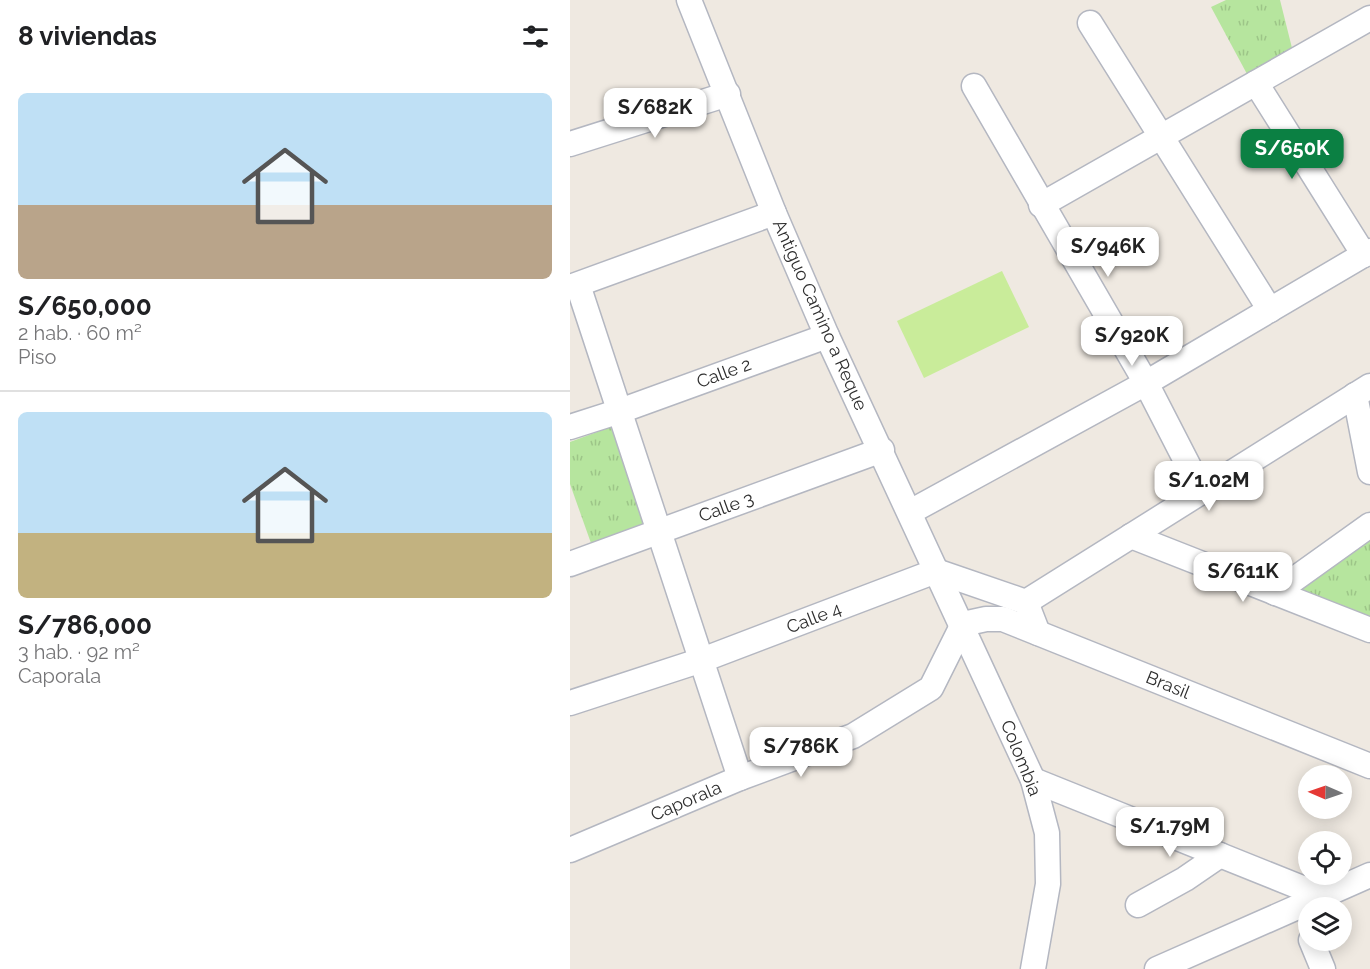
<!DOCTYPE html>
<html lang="es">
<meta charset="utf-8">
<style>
:root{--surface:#fff;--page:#f2f2f2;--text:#202124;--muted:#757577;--line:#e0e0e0;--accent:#0b8043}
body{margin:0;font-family:Raleway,sans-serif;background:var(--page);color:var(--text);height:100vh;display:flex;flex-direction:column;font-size:22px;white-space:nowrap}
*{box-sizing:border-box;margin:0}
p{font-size:20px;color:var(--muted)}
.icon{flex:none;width:33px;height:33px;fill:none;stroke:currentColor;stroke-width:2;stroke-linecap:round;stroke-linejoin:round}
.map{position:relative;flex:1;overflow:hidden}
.panel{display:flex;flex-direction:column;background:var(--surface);width:570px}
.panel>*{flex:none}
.needle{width:39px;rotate:272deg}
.tools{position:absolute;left:728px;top:765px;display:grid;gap:12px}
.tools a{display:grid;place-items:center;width:54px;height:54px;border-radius:50%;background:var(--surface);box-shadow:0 3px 15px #0003;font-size:30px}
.price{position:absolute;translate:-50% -51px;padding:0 14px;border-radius:12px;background:#fff;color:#222;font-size:20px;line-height:39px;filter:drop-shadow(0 2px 3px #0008)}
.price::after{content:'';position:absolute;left:50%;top:36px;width:18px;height:14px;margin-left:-9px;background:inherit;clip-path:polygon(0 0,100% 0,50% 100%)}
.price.on{background:var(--accent);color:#fff}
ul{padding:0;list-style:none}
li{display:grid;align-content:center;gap:12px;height:318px;padding:0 18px}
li+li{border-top:2px solid var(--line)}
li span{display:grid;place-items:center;height:186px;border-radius:9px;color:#555}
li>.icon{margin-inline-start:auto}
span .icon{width:108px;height:108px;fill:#fffc;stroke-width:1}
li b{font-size:26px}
h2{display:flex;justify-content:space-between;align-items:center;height:72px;padding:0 18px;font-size:26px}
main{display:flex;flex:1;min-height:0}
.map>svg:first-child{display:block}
</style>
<main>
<section class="panel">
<h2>8 viviendas<svg class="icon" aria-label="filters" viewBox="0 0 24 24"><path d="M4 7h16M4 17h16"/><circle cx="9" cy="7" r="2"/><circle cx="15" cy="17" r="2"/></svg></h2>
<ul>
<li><span style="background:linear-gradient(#bfe0f5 60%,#b9a48a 0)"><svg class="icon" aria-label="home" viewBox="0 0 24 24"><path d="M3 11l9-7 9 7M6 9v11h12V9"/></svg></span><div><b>S/650,000</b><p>2 hab. · 60 m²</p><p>Piso</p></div></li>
<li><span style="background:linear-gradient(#bfe0f5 65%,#c2b280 0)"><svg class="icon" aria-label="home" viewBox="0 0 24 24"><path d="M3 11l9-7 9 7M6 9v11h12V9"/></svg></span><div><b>S/786,000</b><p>3 hab. · 92 m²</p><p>Caporala</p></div></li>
</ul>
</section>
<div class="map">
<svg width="800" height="969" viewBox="0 0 800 969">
<defs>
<pattern id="park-tufts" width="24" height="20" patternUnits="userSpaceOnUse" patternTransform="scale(1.5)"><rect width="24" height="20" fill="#b6e59e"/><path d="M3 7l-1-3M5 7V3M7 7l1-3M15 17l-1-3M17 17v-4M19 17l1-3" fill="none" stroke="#9dc588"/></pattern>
</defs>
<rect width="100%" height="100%" fill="#efe9e1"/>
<!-- park -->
<g fill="url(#park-tufts)">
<path d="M656 0H710L722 48 677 74 641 7Z"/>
<path d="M46 425 81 525 22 546 0 484V442Z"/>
<path d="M800 532V623L719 592Z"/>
</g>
<!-- pitch -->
<path fill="#c9ec9a" d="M432 271 459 327 354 378 327 321Z"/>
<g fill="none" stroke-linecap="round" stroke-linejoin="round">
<defs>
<g id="minor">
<path d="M119 0 204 213 257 336 463 780 477 833 478 884 463 969"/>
<path d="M520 23 700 310"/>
<path d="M686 83 794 255"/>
<path d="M404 86 576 383 632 492"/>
<path d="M0 144 158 94"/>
<path d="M471 205 800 18"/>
<path d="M8 285 170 778"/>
<path d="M0 287 204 213"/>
<path d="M785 395 800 472"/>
<path d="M0 427 50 411 257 336"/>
<path d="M340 512 576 383 800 251"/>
<path d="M561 536 800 630"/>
<path d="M0 564 312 450"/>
<path d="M705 593 800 525"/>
<path d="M456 602 800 386"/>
<path d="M393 624 416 619H433L800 766"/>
<path d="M0 703 132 660 366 571 456 602 468 633"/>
<path d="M463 780 752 896"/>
<path d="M0 850 170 778 283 736 361 688 393 624"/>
<path d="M568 905 615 879 650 855"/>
<path d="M741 940 753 969"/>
<path d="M587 969 800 875"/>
</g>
</defs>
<!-- minor casing -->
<use href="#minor" stroke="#b4b7c1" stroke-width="27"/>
<!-- minor -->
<use href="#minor" stroke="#fff" stroke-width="24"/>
</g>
<g text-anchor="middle" stroke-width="4.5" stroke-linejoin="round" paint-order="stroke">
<!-- street labels -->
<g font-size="18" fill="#2e2e2e" stroke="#fff">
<text transform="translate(250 315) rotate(66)" y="6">Antiguo Camino a Reque</text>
<text transform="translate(154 373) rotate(-20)" y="6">Calle 2</text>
<text transform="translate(156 507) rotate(-20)" y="6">Calle 3</text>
<text transform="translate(244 618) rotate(-21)" y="6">Calle 4</text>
<text transform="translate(598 685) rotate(22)" y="6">Brasil</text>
<text transform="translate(451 758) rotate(68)" y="6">Colombia</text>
<text transform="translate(116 801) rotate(-23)" y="6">Caporala</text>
</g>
</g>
</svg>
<div class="tools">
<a><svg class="needle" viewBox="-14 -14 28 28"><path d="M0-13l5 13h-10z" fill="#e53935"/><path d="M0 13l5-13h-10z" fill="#757577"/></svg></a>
<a><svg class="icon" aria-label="locate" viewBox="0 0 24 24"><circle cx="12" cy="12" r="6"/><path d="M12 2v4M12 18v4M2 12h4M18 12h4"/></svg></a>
<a><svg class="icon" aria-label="layers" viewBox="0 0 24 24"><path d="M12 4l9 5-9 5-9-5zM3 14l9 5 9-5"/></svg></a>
</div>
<b class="price" style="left:85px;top:139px">S/682K</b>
<b class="price on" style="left:722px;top:180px">S/650K</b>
<b class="price" style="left:538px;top:278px">S/946K</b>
<b class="price" style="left:562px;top:367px">S/920K</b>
<b class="price" style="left:639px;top:512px">S/1.02M</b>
<b class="price" style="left:673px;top:603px">S/611K</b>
<b class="price" style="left:231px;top:778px">S/786K</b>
<b class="price" style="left:600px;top:858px">S/1.79M</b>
</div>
</main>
